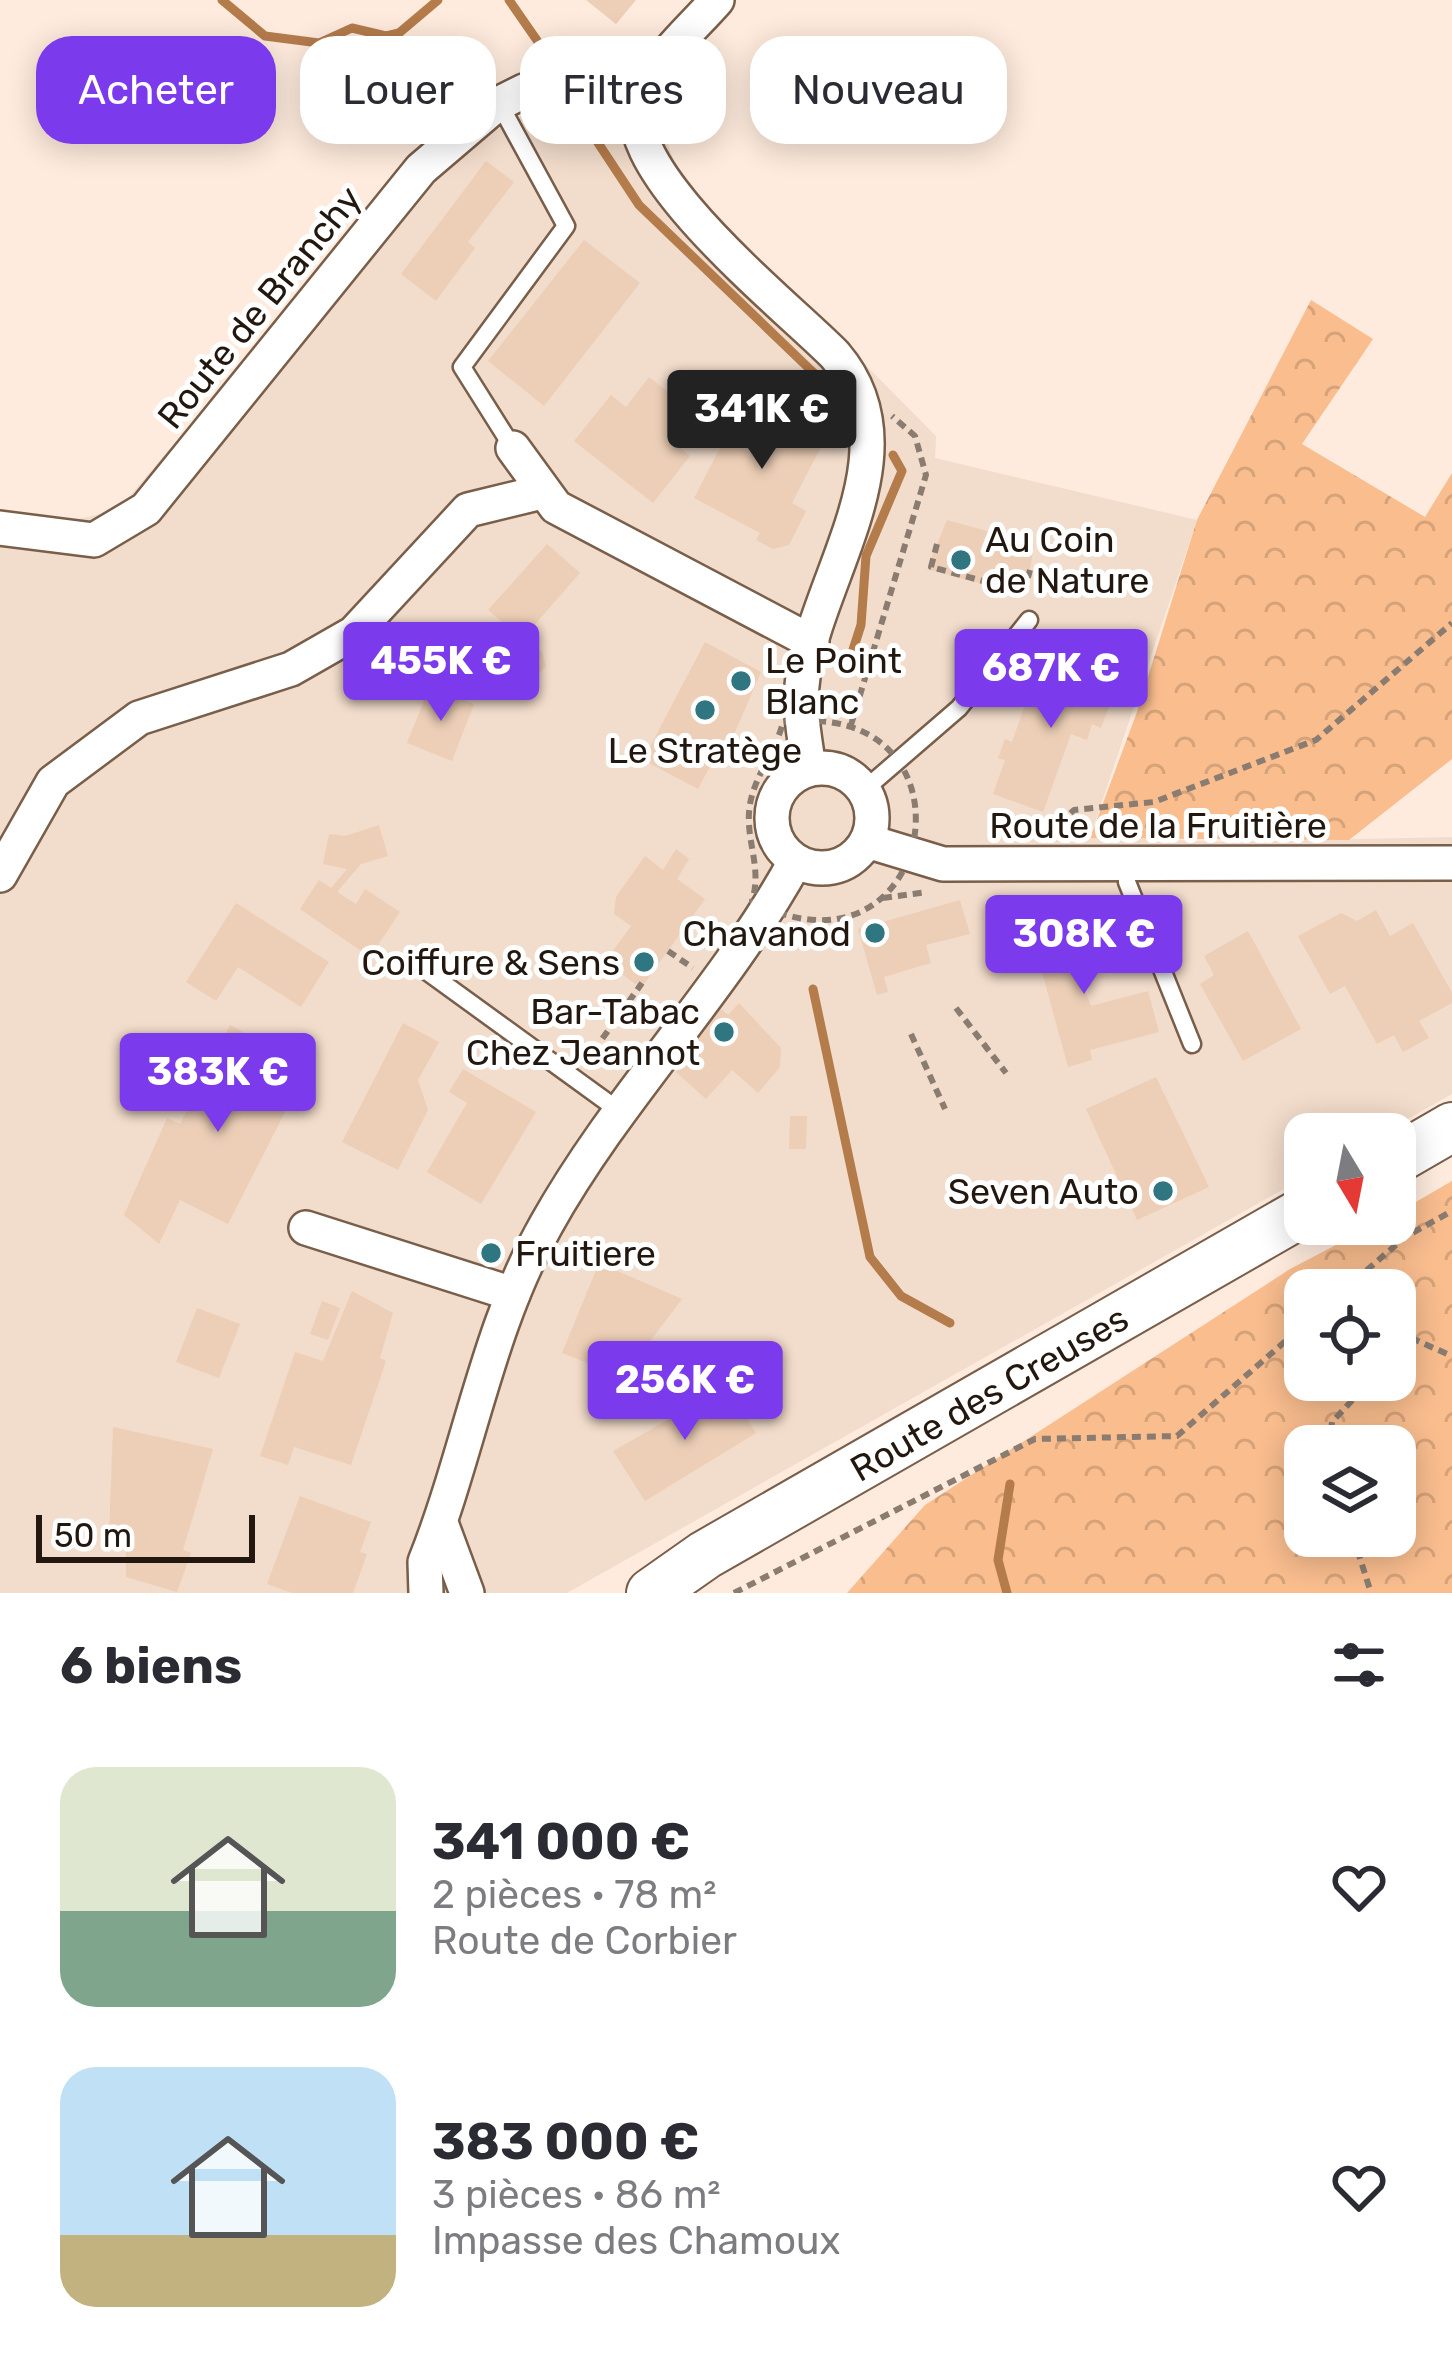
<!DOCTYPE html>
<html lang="fr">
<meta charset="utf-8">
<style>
:root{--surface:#fff;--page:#f2f2f3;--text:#2b2b33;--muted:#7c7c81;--accent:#7c3aed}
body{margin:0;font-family:Rubik,sans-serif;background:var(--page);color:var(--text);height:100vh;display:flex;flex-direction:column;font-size:45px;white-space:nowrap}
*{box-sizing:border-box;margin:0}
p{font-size:39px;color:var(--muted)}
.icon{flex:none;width:66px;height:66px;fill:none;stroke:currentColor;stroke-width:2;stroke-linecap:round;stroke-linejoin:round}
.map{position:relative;height:1593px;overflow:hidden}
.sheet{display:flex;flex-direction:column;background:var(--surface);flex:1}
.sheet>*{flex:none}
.banner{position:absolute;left:36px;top:36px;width:1380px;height:108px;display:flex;gap:24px}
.needle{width:78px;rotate:170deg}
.controls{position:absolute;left:1284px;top:1113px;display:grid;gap:24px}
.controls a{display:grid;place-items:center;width:132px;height:132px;border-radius:24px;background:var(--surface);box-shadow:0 6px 30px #0003;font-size:60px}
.scale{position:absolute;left:36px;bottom:30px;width:219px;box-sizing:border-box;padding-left:12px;border:6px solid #22180f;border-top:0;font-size:33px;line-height:42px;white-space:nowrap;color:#22180f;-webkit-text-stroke:9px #fff;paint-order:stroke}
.price{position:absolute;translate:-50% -102px;padding:0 27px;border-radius:12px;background:var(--accent);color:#fff;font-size:39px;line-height:78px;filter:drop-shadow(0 3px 6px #0008)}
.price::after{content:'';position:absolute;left:50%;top:72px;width:36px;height:27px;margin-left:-18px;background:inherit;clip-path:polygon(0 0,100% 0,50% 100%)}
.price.current{background:#222;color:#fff}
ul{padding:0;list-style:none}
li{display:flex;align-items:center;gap:36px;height:300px;padding:0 60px}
li span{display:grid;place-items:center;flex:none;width:336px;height:240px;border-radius:36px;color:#555}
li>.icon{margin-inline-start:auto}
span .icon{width:144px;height:144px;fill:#fffc;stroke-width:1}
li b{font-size:51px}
h2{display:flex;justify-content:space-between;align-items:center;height:144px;padding:0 60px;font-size:51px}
.pill{padding:0 42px;border-radius:36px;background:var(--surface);box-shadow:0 6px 30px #0003;font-size:42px;line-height:108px}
.pill.current{background:var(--accent);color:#fff}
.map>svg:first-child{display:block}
</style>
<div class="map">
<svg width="1452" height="1593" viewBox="0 0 1452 1593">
<defs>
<pattern id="forest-crowns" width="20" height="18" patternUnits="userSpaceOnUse" patternTransform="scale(3)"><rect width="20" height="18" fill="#f9bd8e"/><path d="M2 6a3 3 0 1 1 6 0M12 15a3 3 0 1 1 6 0" fill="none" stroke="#d5a279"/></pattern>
</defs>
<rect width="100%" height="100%" fill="#feebdd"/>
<!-- built -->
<path fill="#f2dccb" d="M560 112 665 136 680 178 936 436 935 458 1197 520 1090 837 1225 842 1452 837V1094L1381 1134H1305V1177L567 1593H0V537L118 510 396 181 527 114Z"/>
<!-- forest -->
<g fill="url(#forest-crowns)" fill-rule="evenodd">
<path d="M1311 300 1373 339 1302 444 1425 517 1452 473V759L1349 840 1090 838 1137 712 1197 520Z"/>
<path d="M1452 1181V1593H847L925 1505 1290 1269 1376 1224H1395V1214ZM1305 1290H1395V1380H1305ZM1305 1446H1395V1536H1305Z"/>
</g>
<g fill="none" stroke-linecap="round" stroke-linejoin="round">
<!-- stream -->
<g stroke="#b47b4b" stroke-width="9">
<path d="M222 0 265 36 319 43 352 28 386 36 399 33 438 0"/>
<path d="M509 0 552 62"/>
<path d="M577 111 639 205 843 401"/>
<path d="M851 656 861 625 866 556 902 471 893 455"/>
<path d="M813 989 870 1257 901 1296 950 1323"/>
<path d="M1007 1593 998 1560 1010 1484"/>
</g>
</g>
<!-- building -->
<g fill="#edcfb7">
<path d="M586 0H636L616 24Z"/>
<path d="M486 161 514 182 468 242 475 248 436 301 401 274Z"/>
<path d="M584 240 640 283 544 406 488 361Z"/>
<path d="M649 377 691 410 669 439 690 456 653 503 574 441 611 395 626 407Z"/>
<path d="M747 396 785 416 788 410 802 417 799 423 826 437 792 503 806 511 789 545 773 549 756 540 760 533 694 498Z"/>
<path d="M947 520 1034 544 1026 596 927 569Z"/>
<path d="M547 544 580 573 522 639 488 610Z"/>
<path d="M502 627 542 652 546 666 529 685H519L481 651Z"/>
<path d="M705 642 761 672 732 739 728 745 723 742 698 789 643 760Z"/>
<path d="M1072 657 1112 670 1102 697 1111 701 1101 728 1092 724 1087 740 1071 734 1043 812 993 794 1005 760 998 758 1005 739 1012 742 1036 674 1062 684Z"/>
<path d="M430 686 474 704 452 761 407 743Z"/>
<path d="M379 825 388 856 361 864 337 892 356 904 365 889 400 912 370 957 300 909 319 880 331 888 347 869 323 864 329 834 345 836Z"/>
<path d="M676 849 689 859 677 879 705 899 644 984 637 985 605 962 631 926 614 914 616 897 645 856 663 870Z"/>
<path d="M960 900 970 934 926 945 931 963 884 977 888 992 877 995 858 929Z"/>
<path d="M236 903 329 962 301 1007 238 967 216 1001 186 982Z"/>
<path d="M1376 910 1390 936 1413 923 1452 993V1003L1419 1021 1429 1038 1403 1052 1394 1035 1377 1044 1345 986 1330 994 1298 936 1341 913 1357 921Z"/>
<path d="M1066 911 1077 953 1071 954 1091 1006 1148 991 1159 1032 1090 1050 1092 1060 1068 1067 1028 921Z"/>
<path d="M1248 931 1301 1029 1243 1061 1200 984 1214 975 1204 956Z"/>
<path d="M739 1003 781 1048 780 1067 758 1093 732 1070 706 1099 676 1072 693 1054 686 1048 721 1009 728 1015Z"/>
<path d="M403 1023 439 1042 418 1080 428 1110 398 1170 342 1142Z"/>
<path d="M230 1025 309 1065 228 1224 180 1200 159 1244 124 1215 167 1118 180 1124Z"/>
<path d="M463 1069 536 1112 481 1204 427 1172 467 1103 449 1092Z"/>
<path d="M1156 1077 1209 1187 1137 1220 1086 1109Z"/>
<path d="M790 1116H807L806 1149H789Z"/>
<path d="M599 1263 682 1299 623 1377 562 1353Z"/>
<path d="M352 1291 393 1313 380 1358 386 1361 351 1465 294 1447 288 1465 260 1456 295 1352 323 1361Z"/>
<path d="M322 1301 340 1308 328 1340 310 1334Z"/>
<path d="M197 1308 240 1324 219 1378 176 1362Z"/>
<path d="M727 1386 756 1433 645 1501 613 1451Z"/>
<path d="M113 1427 213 1449 183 1550 191 1553 177 1592 126 1577V1539L109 1536Z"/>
<path d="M300 1496 371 1522 360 1552 367 1554 353 1593H292L267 1584Z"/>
</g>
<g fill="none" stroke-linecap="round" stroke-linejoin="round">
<defs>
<g id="service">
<path d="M499 103 566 226 462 367 513 448"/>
<path d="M864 790 959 708 1029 620"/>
<path d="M1127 865V882L1192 1044"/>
<path d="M425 970 618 1110"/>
</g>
<g id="minor">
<path d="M717 0C691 30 651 63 639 101 616 171 789 308 835 355 917 451 818 574 803 677 798 708 805 739 809 769"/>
<path d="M513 448 556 507 812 642"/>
<path d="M0 528 94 540 146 509 421 169 496 105 524 91 569 86 636 107"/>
<circle cx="822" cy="818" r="50"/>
<path d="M867 841 943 864 1452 863"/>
<path d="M0 875 53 782 139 718 291 669 354 633 468 510 542 492"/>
<path d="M306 1228 513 1294"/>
<path d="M441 1523 467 1593"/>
<path d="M426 1593 425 1562C469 1452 487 1329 546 1225 618 1096 724 991 795 862"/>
</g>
<g id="secondary">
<path d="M1395 1160 1452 1127"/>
<path d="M651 1593 705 1555 1305 1211"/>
</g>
</defs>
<!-- service casing -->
<use href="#service" stroke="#795e4a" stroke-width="21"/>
<!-- minor casing -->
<use href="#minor" stroke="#795e4a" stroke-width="38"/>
<!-- secondary casing -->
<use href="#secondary" stroke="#795e4a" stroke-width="52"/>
<!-- path -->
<g stroke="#8a7c71" stroke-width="6" stroke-dasharray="9 6" stroke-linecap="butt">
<path d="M937 544 931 567 1024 592 1030 570"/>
<path d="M802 721C985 713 932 995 752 901 763 866 744 839 750 804 755 775 776 751 783 722Z"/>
<path d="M851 725 926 475 915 436 892 416"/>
<path d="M1048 833 1074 810 1154 802 1316 740 1452 623"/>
<path d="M883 898 927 892"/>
<path d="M668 951 693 968"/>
<path d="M956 1008 1006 1073"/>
<path d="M911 1034 945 1109"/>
<path d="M585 1063 642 983"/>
<path d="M1344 1290 1405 1237 1452 1211"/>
<path d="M1395 1333 1411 1338 1395 1355"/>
<path d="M1411 1338 1452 1356"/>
<path d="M1329 1446 1332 1422 1371 1380"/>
<path d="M1353 1536 1371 1593"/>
<path d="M734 1593 1035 1439 1177 1436 1305 1324"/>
</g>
<!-- service -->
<use href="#service" stroke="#fff" stroke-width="16"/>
<!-- minor -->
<use href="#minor" stroke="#fff" stroke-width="33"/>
<!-- secondary -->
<use href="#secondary" stroke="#fff" stroke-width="48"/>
</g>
<!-- markers -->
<g fill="#2f7681" stroke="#fff" stroke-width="4.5">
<circle cx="961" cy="560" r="12"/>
<circle cx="741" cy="681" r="12"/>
<circle cx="705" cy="710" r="12"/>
<circle cx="875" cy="933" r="12"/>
<circle cx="644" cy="962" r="12"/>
<circle cx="724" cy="1032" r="12"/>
<circle cx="1163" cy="1191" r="12"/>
<circle cx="491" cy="1253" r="12"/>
</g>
<g text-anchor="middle" stroke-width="10" stroke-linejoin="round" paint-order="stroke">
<!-- street labels -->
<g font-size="36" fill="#22180f" stroke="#fff">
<text transform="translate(259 307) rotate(-51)" y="13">Route de Branchy</text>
<text x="1158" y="838">Route de la Fruitière</text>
<text transform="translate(989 1393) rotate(-30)" y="13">Route des Creuses</text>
</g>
<!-- poi labels -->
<g font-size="36" fill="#22180f" stroke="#fff" text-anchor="end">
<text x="985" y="552" text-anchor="start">Au Coin<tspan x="985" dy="41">de Nature</tspan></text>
<text x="765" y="673" text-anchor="start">Le Point<tspan x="765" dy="41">Blanc</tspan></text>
<text x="705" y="763" text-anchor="middle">Le Stratège</text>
<text x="851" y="946">Chavanod</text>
<text x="620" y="975">Coiffure &amp; Sens</text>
<text x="700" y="1024">Bar-Tabac<tspan x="700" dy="41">Chez Jeannot</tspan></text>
<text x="1139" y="1204">Seven Auto</text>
<text x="515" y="1266" text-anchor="start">Fruitiere</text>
</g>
</g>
</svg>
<div class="controls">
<a><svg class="needle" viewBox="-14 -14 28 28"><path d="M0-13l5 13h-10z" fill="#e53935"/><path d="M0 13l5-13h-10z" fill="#7c7c81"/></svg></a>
<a><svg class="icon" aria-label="locate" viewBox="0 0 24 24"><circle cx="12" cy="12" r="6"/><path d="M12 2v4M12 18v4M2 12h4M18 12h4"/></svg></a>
<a><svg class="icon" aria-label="layers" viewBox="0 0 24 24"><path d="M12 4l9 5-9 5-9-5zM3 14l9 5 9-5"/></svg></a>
</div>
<div class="scale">50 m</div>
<b class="price current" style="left:762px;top:472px">341K €</b>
<b class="price" style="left:441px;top:724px">455K €</b>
<b class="price" style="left:1051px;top:731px">687K €</b>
<b class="price" style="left:1084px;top:997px">308K €</b>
<b class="price" style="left:218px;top:1135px">383K €</b>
<b class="price" style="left:685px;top:1443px">256K €</b>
<div class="banner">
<a class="pill current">Acheter</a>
<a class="pill">Louer</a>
<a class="pill">Filtres</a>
<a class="pill">Nouveau</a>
</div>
</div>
<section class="sheet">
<h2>6 biens<svg class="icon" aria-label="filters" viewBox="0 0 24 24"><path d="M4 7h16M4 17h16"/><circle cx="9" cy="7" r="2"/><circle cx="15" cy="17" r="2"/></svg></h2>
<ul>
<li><span style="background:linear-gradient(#dfe7d0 60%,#7fa58c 0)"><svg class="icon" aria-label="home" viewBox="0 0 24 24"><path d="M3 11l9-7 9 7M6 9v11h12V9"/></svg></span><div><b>341 000 €</b><p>2 pièces · 78 m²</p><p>Route de Corbier</p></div><svg class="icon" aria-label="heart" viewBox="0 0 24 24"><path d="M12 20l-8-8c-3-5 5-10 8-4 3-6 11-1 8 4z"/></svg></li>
<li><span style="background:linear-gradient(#bfe0f5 70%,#c2b280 0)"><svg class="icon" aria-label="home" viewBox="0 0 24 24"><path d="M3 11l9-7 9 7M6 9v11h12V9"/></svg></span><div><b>383 000 €</b><p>3 pièces · 86 m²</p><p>Impasse des Chamoux</p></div><svg class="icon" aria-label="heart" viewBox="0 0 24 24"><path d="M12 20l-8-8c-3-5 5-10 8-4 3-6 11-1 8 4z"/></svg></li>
</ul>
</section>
